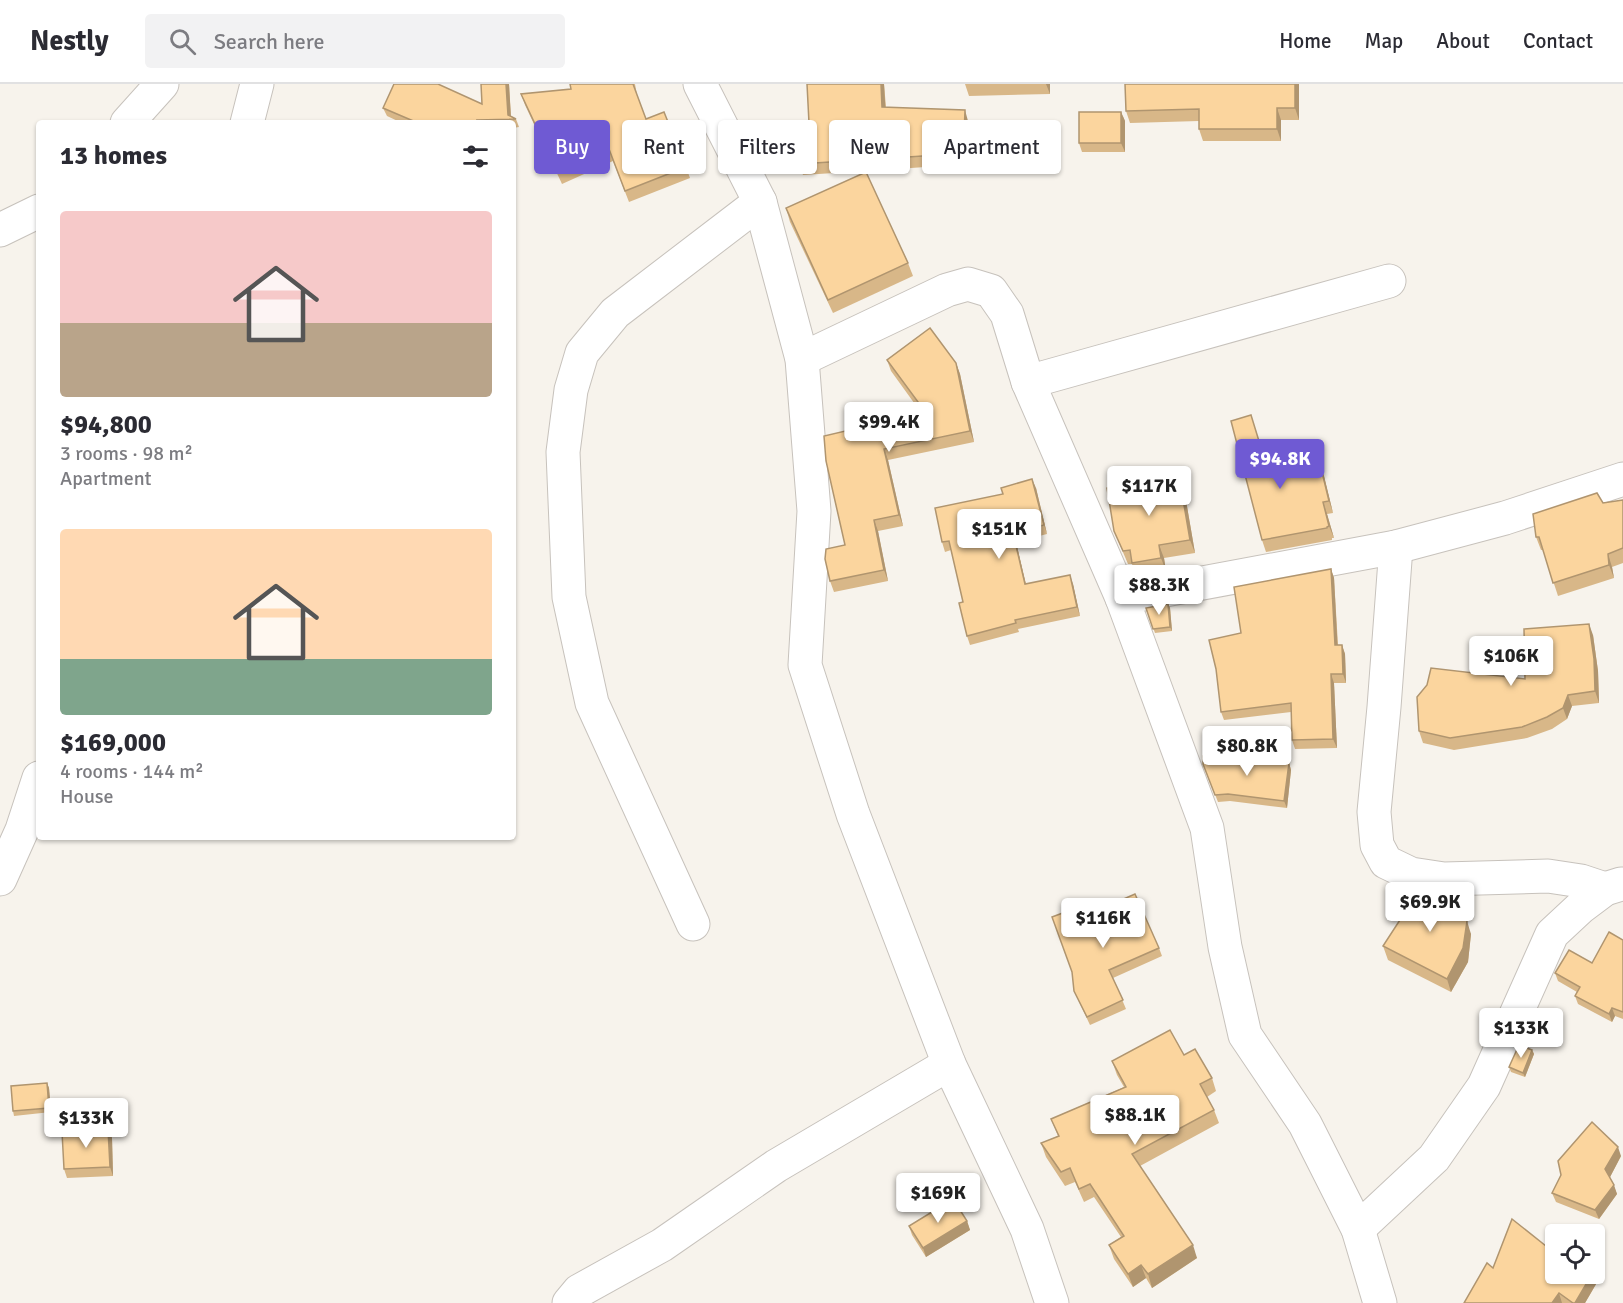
<!DOCTYPE html>
<meta charset="utf-8">
<style>
:root{--surface:#fff;--page:#f2f2f3;--text:#2b2b33;--muted:#7c7c81;--line:#e1e1e2;--accent:#6f5ad3}
body{margin:0;font-family:Signika,sans-serif;background:var(--page);color:var(--text);height:100vh;display:flex;flex-direction:column;font-size:22px;white-space:nowrap}
*{box-sizing:border-box;margin:0}
p{font-size:20px;color:var(--muted)}
.icon{flex:none;width:33px;height:33px;fill:none;stroke:currentColor;stroke-width:2;stroke-linecap:round;stroke-linejoin:round}
.map{position:relative;flex:1;overflow:hidden}
.sheet{position:absolute;left:36px;top:36px;width:480px;height:720px;display:flex;flex-direction:column;background:var(--surface);border-radius:6px;box-shadow:0 2px 4px #0004}
.sheet>*{flex:none}
.hud{position:absolute;left:534px;top:36px;width:570px;height:54px;display:flex;gap:12px}
.fabs{position:absolute;left:1545px;top:1140px;display:grid;gap:12px}
.fabs a{display:grid;place-items:center;width:60px;height:60px;border-radius:6px;background:var(--surface);box-shadow:0 2px 4px #0004;font-size:30px}
.price{position:absolute;translate:-50% -51px;padding:0 14px;border-radius:6px;background:#fff;color:#222;font-size:20px;line-height:39px;filter:drop-shadow(0 2px 3px #0008)}
.price::after{content:'';position:absolute;left:50%;top:36px;width:18px;height:14px;margin-left:-9px;background:inherit;clip-path:polygon(0 0,100% 0,50% 100%)}
.price.active{background:var(--accent);color:#fff}
ul{padding:0;list-style:none}
li{display:grid;align-content:center;gap:12px;height:318px;padding:0 24px}
li span{display:grid;place-items:center;height:186px;border-radius:6px;color:#555}
li>.icon{margin-inline-start:auto}
span .icon{width:108px;height:108px;fill:#fffc;stroke-width:1}
li b{font-size:26px}
h2{display:flex;justify-content:space-between;align-items:center;height:72px;padding:0 24px;font-size:26px}
.chip{padding:0 21px;border-radius:6px;background:var(--surface);box-shadow:0 2px 4px #0004;font-size:21px;line-height:54px}
.chip.active{background:var(--accent);color:#fff}
header{display:flex;align-items:center;gap:36px;box-sizing:border-box;height:84px;padding:0 30px;background:var(--surface);border-bottom:2px solid var(--line)}
header strong{font-size:28px}
nav{display:flex;gap:33px;margin-inline-start:auto;font-size:21px}
.search{width:420px;height:54px;background:var(--page);display:flex;align-items:center;gap:15px;box-sizing:border-box;padding:0 21px;border-radius:6px;color:var(--muted);font-size:22px}
.map>svg:first-child{display:block}
</style>
<header>
<strong>Nestly</strong>
<div class="search"><svg class="icon" aria-label="search" viewBox="0 0 24 24"><circle cx="10" cy="10" r="6"/><path d="M15 15l6 6"/></svg>Search here</div>
<nav><a>Home</a><a>Map</a><a>About</a><a>Contact</a></nav>
</header>
<div class="map">
<svg width="1623" height="1219" viewBox="0 0 1623 1219">
<rect width="100%" height="100%" fill="#f7f3ec"/>
<g fill="none" stroke-linecap="round" stroke-linejoin="round">
<defs>
<g id="minor">
<path d="M700 0 760 118 802 275 814 427 805 581 853 730 949 980 1027 1145 1052 1219"/>
<path d="M127 39 162 0"/>
<path d="M247 39 257 0"/>
<path d="M0 146 39 127"/>
<path d="M802 275 947 206 968 200 991 207 1007 230 1028 298 1122 514 1207 744 1225 863 1245 951 1305 1040 1358 1145 1380 1219"/>
<path d="M1028 298 1389 197"/>
<path d="M1396 463 1384 623 1374 728 1377 761 1386 778 1411 790 1444 795 1548 792 1581 797 1605 805"/>
<path d="M1122 514 1396 463 1505 434 1623 395"/>
<path d="M0 795 22 746 39 694"/>
<path d="M693 840 592 619 569 513 563 368 571 306 582 269 615 229 760 118"/>
<path d="M1358 1145 1434 1074 1484 1002 1552 850 1581 823 1605 805 1621 800"/>
<path d="M569 1219 579 1207 662 1161 776 1082 949 980"/>
</g>
</defs>
<!-- minor casing -->
<use href="#minor" stroke="#c7c2bc" stroke-width="35"/>
<!-- minor -->
<use href="#minor" stroke="#fff" stroke-width="33"/>
</g>
<!-- wall -->
<g fill="#d8b788">
<path d="M481 0H509L511 32 516 35 519 43 513 44V39H402L387 32 383 24 482 20Z"/>
<path d="M570 0H635L637 11 646 35 686 83 690 94 629 118 613 77 562 100 525 21 521 10 571 5Z"/>
<path d="M807 0H884L886 23 968 37 966 88H942L940 82 882 86 864 85 865 87 803 91 799 80 809 39Z"/>
<path d="M965 0H1050V10L969 12Z"/>
<path d="M1125 0H1299V36H1281V57H1203L1199 45V37L1130 39 1126 27Z"/>
<path d="M1121 28 1125 37V68H1082L1079 59Z"/>
<path d="M786 124 908 179 913 192 833 229 790 138Z"/>
<path d="M887 276 956 279 960 290 974 358 888 376 903 442 878 447 888 497 834 508 830 497 845 461 826 377 901 334 917 323 891 287Z"/>
<path d="M1251 331 1270 393 1324 392 1333 429 1327 430 1334 454H1332V456L1266 468 1262 456Z"/>
<path d="M1036 404 1047 450 1016 458 1026 500H1073L1080 532 1018 545 1019 548 970 561 967 552 963 518 951 466 945 468 942 458Z"/>
<path d="M1184 405 1195 469 1164 474 1166 487 1136 492 1132 480H1128L1114 447Z"/>
<path d="M1623 416V479L1612 483 1614 494 1558 512 1543 466H1541L1536 453 1603 419Z"/>
<path d="M1331 485 1334 494 1338 561H1342L1345 570 1346 599H1334L1337 664 1295 665 1292 656 1291 628 1224 636 1221 628 1241 549Z"/>
<path d="M1168 520 1170 524 1172 547 1155 549 1146 524Z"/>
<path d="M1593 551 1598 587 1599 619 1572 622 1567 635 1552 645 1527 654 1454 666 1423 659 1419 647 1525 595Z"/>
<path d="M1230 672 1289 679 1291 686 1287 724 1230 717 1218 718 1203 680Z"/>
<path d="M1453 822 1452 826 1471 850 1468 878 1451 908 1388 876 1383 862Z"/>
<path d="M1080 834 1159 864 1162 872 1113 894 1126 925 1090 941 1074 907Z"/>
<path d="M1623 856V935L1615 932 1612 938 1578 920 1575 912 1577 908 1558 897 1555 889 1592 879Z"/>
<path d="M1532 966 1534 970 1525 993 1511 988 1509 983Z"/>
<path d="M1184 971 1212 994 1216 1007 1207 1013 1214 1026 1219 1039 1140 1082 1197 1174 1152 1204 1146 1194 1133 1203 1114 1175 1109 1161 1121 1153 1094 1113 1084 1118 1075 1098 1065 1102 1046 1073 1041 1059 1058 1052 1051 1035 1124 1003 1117 991 1112 977Z"/>
<path d="M47 999 49 1004 51 1028 14 1032 13 1027Z"/>
<path d="M108 1045 112 1054 113 1092 67 1094 64 1085Z"/>
<path d="M1621 1072 1610 1093 1617 1110 1599 1135 1556 1118 1552 1109Z"/>
<path d="M967 1137 970 1146 926 1173 912 1151 909 1142Z"/>
<path d="M1493 1184 1556 1190 1599 1195 1585 1219H1464Z"/>
</g>
<!-- shaded-wall -->
<g fill="#b0956f">
<path d="M506 0H509L511 35 508 31Z"/>
<path d="M881 0H884L886 34 882 23Z"/>
<path d="M1046 0H1050V10Z"/>
<path d="M1295 0H1299V36L1295 24Z"/>
<path d="M1277 24 1281 36V57L1277 45Z"/>
<path d="M965 26 968 37 966 88 963 78Z"/>
<path d="M1121 28 1125 37V68L1121 59Z"/>
<path d="M956 279 960 290 974 358 970 347Z"/>
<path d="M884 365 888 376 903 442 899 431Z"/>
<path d="M1320 380 1324 392 1333 429 1329 417Z"/>
<path d="M1179 392 1184 405 1195 469 1190 456Z"/>
<path d="M1032 395 1036 404 1047 450 1044 441Z"/>
<path d="M1323 418 1327 430 1334 454 1329 442Z"/>
<path d="M874 436 878 447 888 497 884 486Z"/>
<path d="M1013 449 1016 458 1028 510 1025 500Z"/>
<path d="M1159 461 1164 474 1166 487 1161 474Z"/>
<path d="M1608 470 1612 483 1614 494 1609 481Z"/>
<path d="M1331 485 1334 494 1338 570 1335 561Z"/>
<path d="M1070 491 1073 500 1080 532 1077 523Z"/>
<path d="M1168 520 1170 524 1172 547 1170 543Z"/>
<path d="M1589 540 1593 551 1598 587 1599 619 1595 607Z"/>
<path d="M1342 561 1345 570 1346 599 1343 590Z"/>
<path d="M1331 590 1334 599 1337 664 1333 655Z"/>
<path d="M1568 611 1572 622 1567 635 1563 624Z"/>
<path d="M1289 679 1291 686 1287 724 1284 717Z"/>
<path d="M1448 809 1453 822 1449 833 1444 820Z"/>
<path d="M1467 837 1471 850 1468 878 1451 908 1447 895Z"/>
<path d="M1612 924 1615 932 1612 938 1609 930Z"/>
<path d="M1532 966 1534 970 1525 993 1523 989Z"/>
<path d="M47 999 49 1004 51 1028 49 1024Z"/>
<path d="M108 1045 112 1054 113 1092 110 1083Z"/>
<path d="M1618 1063 1621 1072 1609 1095 1605 1085Z"/>
<path d="M1614 1101 1617 1110 1599 1135 1595 1126Z"/>
<path d="M967 1137 970 1146 926 1173 923 1164Z"/>
<path d="M1193 1161 1197 1174 1152 1204 1148 1190Z"/>
<path d="M1141 1181 1146 1194 1133 1203 1128 1190Z"/>
<path d="M1595 1184 1599 1195 1585 1219H1575L1592 1190H1594Z"/>
<path d="M1559 1209 1562 1219H1552Z"/>
</g>
<!-- building -->
<g fill="#fbd59e" stroke="#b0956f" stroke-width="1.5">
<path d="M394 0H438L482 20 481 0H506L508 31 516 35 477 36 478 39H418L383 24Z"/>
<path d="M570 0H633L646 35 664 28 686 83 625 107 609 65 558 89 521 10 571 5Z"/>
<path d="M807 0H881L882 23 965 26 963 78 938 77 937 71 878 75 860 74 861 76 799 80 796 40 809 39Z"/>
<path d="M1125 0H1295V24H1277V45H1199V25L1126 27Z"/>
<rect x="1079" y="28" width="42" height="31"/>
<path d="M866 88 908 179 828 216 786 124Z"/>
<path d="M930 244 956 279 970 347 884 365 899 431 874 436 884 486 830 497 825 475 826 465 845 461 826 377 824 352 901 334 900 326 921 322 887 276Z"/>
<path d="M1251 331 1270 393 1320 380 1329 417 1323 418 1329 442 1327 443V444L1262 456 1231 337Z"/>
<path d="M1179 392 1190 456 1159 461 1161 474 1132 479 1130 466 1123 467 1114 447 1107 404Z"/>
<path d="M1032 395 1044 441 1013 449 1025 500 1070 491 1077 523 1015 536 1016 539 967 552 959 519 963 518 949 457 942 458 935 424 1003 410 1001 404Z"/>
<path d="M1597 409 1603 419 1623 416V464L1608 470 1609 481 1553 499 1539 453H1536L1533 430Z"/>
<path d="M1331 485 1335 561H1342L1343 590H1331L1333 655 1292 656 1291 619 1221 628 1216 585 1209 556 1241 549 1234 503Z"/>
<path d="M1168 520 1170 543 1153 545 1146 524Z"/>
<path d="M1589 540 1594 575 1595 607 1568 611 1563 624 1547 633 1522 643 1450 654 1419 647 1417 613 1427 601 1431 584 1525 595 1524 545Z"/>
<path d="M1229 669V672L1289 679 1284 717 1228 710 1215 711 1203 680V672Z"/>
<path d="M1424 799 1448 809 1444 820 1467 837 1463 864 1447 895 1383 862Z"/>
<path d="M1135 810 1159 864 1109 886 1123 916 1087 933 1074 907 1072 888 1052 833 1076 824 1080 834Z"/>
<path d="M1609 848 1623 856V928L1612 924 1609 930 1575 912 1580 903 1555 889 1569 866 1592 879Z"/>
<path d="M1170 946 1184 971 1195 965 1212 994 1200 1000 1214 1026 1132 1070 1193 1161 1148 1190 1141 1181 1128 1190 1109 1161 1124 1152 1090 1100 1079 1105 1070 1084 1061 1088 1041 1059 1059 1052 1051 1035 1126 1003 1112 977Z"/>
<path d="M1519 961 1532 966 1523 989 1509 983Z"/>
<path d="M47 999 49 1024 13 1027 11 1002Z"/>
<path d="M1592 1038 1618 1063 1605 1085 1614 1101 1595 1126 1552 1109 1561 1091 1558 1077Z"/>
<path d="M108 1045 110 1083 64 1085 62 1048Z"/>
<path d="M953 1115 967 1137 923 1164 909 1142Z"/>
<path d="M1512 1135 1556 1170V1190H1592L1575 1219H1573L1559 1209 1552 1219H1464L1487 1179 1493 1184Z"/>
</g>
</svg>
<div class="fabs">
<a><svg class="icon" aria-label="locate" viewBox="0 0 24 24"><circle cx="12" cy="12" r="6"/><path d="M12 2v4M12 18v4M2 12h4M18 12h4"/></svg></a>
</div>
<b class="price" style="left:889px;top:369px">$99.4K</b>
<b class="price active" style="left:1280px;top:406px">$94.8K</b>
<b class="price" style="left:1149px;top:433px">$117K</b>
<b class="price" style="left:999px;top:476px">$151K</b>
<b class="price" style="left:1159px;top:532px">$88.3K</b>
<b class="price" style="left:1511px;top:603px">$106K</b>
<b class="price" style="left:1247px;top:693px">$80.8K</b>
<b class="price" style="left:1430px;top:849px">$69.9K</b>
<b class="price" style="left:1103px;top:865px">$116K</b>
<b class="price" style="left:1521px;top:975px">$133K</b>
<b class="price" style="left:1135px;top:1062px">$88.1K</b>
<b class="price" style="left:86px;top:1065px">$133K</b>
<b class="price" style="left:938px;top:1140px">$169K</b>
<div class="hud">
<a class="chip active">Buy</a>
<a class="chip">Rent</a>
<a class="chip">Filters</a>
<a class="chip">New</a>
<a class="chip">Apartment</a>
</div>
<section class="sheet">
<h2>13 homes<svg class="icon" aria-label="filters" viewBox="0 0 24 24"><path d="M4 7h16M4 17h16"/><circle cx="9" cy="7" r="2"/><circle cx="15" cy="17" r="2"/></svg></h2>
<ul>
<li><span style="background:linear-gradient(#f6c9c9 60%,#b9a48a 0)"><svg class="icon" aria-label="home" viewBox="0 0 24 24"><path d="M3 11l9-7 9 7M6 9v11h12V9"/></svg></span><div><b>$94,800</b><p>3 rooms · 98 m²</p><p>Apartment</p></div></li>
<li><span style="background:linear-gradient(#ffd9b3 70%,#7fa58c 0)"><svg class="icon" aria-label="home" viewBox="0 0 24 24"><path d="M3 11l9-7 9 7M6 9v11h12V9"/></svg></span><div><b>$169,000</b><p>4 rooms · 144 m²</p><p>House</p></div></li>
</ul>
</section>
</div>
